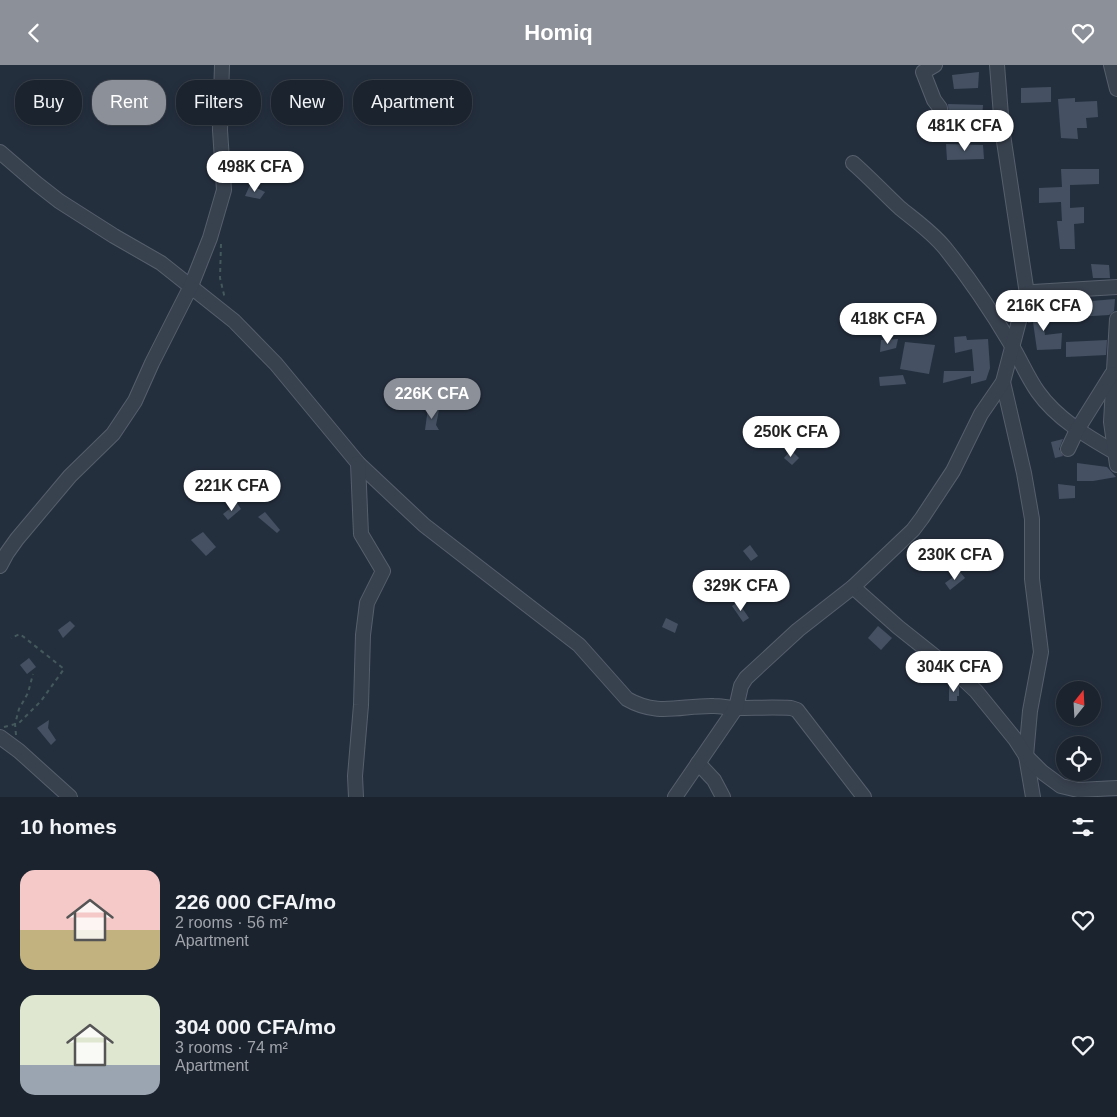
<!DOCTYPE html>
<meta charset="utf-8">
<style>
:root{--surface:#1b232e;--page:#242b36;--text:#f1f3f6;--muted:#a0a4aa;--line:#39404a;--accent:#8c9099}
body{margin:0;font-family:Helvetica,sans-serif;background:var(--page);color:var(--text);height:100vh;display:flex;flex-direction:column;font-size:19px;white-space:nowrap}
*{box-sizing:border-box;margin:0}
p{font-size:16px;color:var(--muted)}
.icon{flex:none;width:28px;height:28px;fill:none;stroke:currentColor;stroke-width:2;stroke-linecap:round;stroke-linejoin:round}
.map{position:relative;height:732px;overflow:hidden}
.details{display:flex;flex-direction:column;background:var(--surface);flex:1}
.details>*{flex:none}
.banner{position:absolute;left:15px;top:15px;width:500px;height:45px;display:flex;gap:10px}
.needle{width:32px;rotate:18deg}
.buttons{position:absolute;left:1056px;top:616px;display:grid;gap:10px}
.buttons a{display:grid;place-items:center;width:45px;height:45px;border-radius:50%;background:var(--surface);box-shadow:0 2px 8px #0003,0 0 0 1px var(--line);font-size:25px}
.price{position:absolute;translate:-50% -42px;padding:0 11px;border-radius:18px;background:#fff;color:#222;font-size:16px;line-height:32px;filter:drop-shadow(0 1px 2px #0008)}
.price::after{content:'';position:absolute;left:50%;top:30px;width:15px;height:11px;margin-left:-8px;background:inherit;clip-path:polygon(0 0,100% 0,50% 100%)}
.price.active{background:var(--accent);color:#fff}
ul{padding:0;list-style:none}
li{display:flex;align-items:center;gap:15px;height:125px;padding:0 20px}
li span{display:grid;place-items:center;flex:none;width:140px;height:100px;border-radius:15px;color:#555}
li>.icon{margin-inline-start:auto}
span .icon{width:60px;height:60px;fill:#fffc;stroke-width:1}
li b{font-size:21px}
h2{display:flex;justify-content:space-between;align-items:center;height:60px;padding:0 20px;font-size:21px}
.tag{padding:0 18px;border-radius:20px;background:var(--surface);box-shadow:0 2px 8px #0003,0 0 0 1px var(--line);font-size:18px;line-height:45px}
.tag.active{background:var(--accent);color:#fff}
header{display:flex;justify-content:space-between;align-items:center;height:65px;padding:0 20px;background:var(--accent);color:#fff;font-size:22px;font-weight:700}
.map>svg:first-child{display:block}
</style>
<header><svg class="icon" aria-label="back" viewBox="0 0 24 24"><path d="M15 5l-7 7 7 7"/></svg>Homiq<svg class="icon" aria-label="heart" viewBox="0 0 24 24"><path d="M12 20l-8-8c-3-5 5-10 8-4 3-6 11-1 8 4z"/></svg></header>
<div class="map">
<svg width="1117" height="732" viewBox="0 0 1117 732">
<rect width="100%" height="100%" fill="#242f3e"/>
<!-- building -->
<g fill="#455162">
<path d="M979 7 978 23 954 24 952 10Z"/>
<path d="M1051 22V37L1021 38V23Z"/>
<path d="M1075 33V37L1097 36 1098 52 1086 53 1087 63H1077L1078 74 1061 73 1058 34Z"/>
<path d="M948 39 983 40 982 54 949 56Z"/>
<path d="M946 79 983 80 984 94 947 95Z"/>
<path d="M1061 104H1099V119L1070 120V143L1084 142V158L1074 159 1075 184H1060L1057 156H1062L1061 137 1039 138V123L1062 122Z"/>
<path d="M250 120 265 127 260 134 245 131Z"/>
<path d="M1091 199 1109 200 1110 213H1093Z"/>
<path d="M1115 234 1114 246 1109 250 1059 253 1057 239Z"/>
<path d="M1041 242 1045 270 1062 268 1061 284 1037 285 1033 257 1028 258 1031 243Z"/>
<path d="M966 271 967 275 988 274 990 303 986 315 971 319V311L943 318 944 306H974L972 284 955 288 954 272Z"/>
<path d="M898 274 896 283 880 287 881 275Z"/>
<path d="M1107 275 1106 290 1066 292V277Z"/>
<path d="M905 277 935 280 929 309 900 304Z"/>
<path d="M903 310 906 319 880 321 879 312Z"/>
<path d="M428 343 439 345 436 360 439 365H425Z"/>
<path d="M1063 374 1059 384 1063 391 1055 393 1051 377Z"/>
<path d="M791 385 799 393 792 400 784 393Z"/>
<path d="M1077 398 1107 402 1116 412 1093 416H1077Z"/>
<path d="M1058 419 1075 421V433L1059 434Z"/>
<path d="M237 438 241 444 228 455 223 449Z"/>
<path d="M265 447 280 465 277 468 258 452Z"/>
<path d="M203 467 216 482 206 491 191 475Z"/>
<path d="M750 480 758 491 751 496 743 486Z"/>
<path d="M960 507 965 513 950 525 945 518Z"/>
<path d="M738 537 749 553 743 557 732 541Z"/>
<path d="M666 553 678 559 675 568 662 562Z"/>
<path d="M70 556 75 561 63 573 58 565Z"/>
<path d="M878 561 892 573 881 585 868 573Z"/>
<path d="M29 593 36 602 27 609 20 600Z"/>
<path d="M949 620H957L959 622V631H957V636H949Z"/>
<path d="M49 655 48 663 56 675 51 680 37 663Z"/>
</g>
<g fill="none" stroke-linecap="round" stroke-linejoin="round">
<defs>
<g id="minor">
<path d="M935 0 923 7 934 35 940 43 941 68"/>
<path d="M997 0 1002 63 1027 229"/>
<path d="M1111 0 1117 24"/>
<path d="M0 87 36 118 59 136 114 171 161 198 234 256 276 299 358 398 424 460 579 580 627 634C658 652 682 640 714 641 721 641 729 643 737 643 755 643 773 642 791 643L797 645 864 732"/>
<path d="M853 98C869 112 884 128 900 143 916 156 932 167 945 183 970 214 992 247 1012 281 1021 296 1028 313 1038 327 1057 354 1088 372 1116 388"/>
<path d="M1117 254 1111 357 1117 400"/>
<path d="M1003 317 1024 408 1032 454V514L1041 587 1030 646 1026 691 1033 732"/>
<path d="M1068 384 1077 365 1112 309"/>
<path d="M0 501 7 488 17 474 70 411 113 369 135 336 152 298 191 221 210 173 224 125 220 65 222 0"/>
<path d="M853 522 898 562 962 613 976 626 1015 674 1026 691 1042 707 1061 721 1078 725 1117 723"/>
<path d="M0 672 19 686 70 732"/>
<path d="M698 698 714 715 723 732"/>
<path d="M356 732 355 711 361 640 363 570 367 538 383 506 361 469 358 398"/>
<path d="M675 732 736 643 741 621 746 613 798 565 853 522 913 465 922 453 953 406 981 349 1003 317 1025 233 1027 229 1033 227 1117 222"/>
</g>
</defs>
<!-- minor casing -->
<use href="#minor" stroke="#565f6c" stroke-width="16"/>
<!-- path -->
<g stroke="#44595c" stroke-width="2" stroke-dasharray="4 4" stroke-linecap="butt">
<path d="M221 179 220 213 225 234"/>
<path d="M4 662 19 658 41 636 64 604 20 569 11 573"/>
<path d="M16 670 15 659 19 644 28 628 33 609"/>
</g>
<!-- minor -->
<use href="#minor" stroke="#38414e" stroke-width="14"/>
</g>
</svg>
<div class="buttons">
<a><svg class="needle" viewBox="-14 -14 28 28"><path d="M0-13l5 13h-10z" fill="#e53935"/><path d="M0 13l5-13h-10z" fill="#a0a4aa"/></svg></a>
<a><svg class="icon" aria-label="locate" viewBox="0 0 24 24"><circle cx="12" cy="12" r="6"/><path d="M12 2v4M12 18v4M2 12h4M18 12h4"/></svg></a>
</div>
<b class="price" style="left:965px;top:87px">481K CFA</b>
<b class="price" style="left:255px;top:128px">498K CFA</b>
<b class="price" style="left:1044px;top:267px">216K CFA</b>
<b class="price" style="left:888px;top:280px">418K CFA</b>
<b class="price active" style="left:432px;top:355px">226K CFA</b>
<b class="price" style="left:791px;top:393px">250K CFA</b>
<b class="price" style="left:232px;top:447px">221K CFA</b>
<b class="price" style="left:955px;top:516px">230K CFA</b>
<b class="price" style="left:741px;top:547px">329K CFA</b>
<b class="price" style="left:954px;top:628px">304K CFA</b>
<div class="banner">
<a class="tag">Buy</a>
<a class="tag active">Rent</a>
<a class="tag">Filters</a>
<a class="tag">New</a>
<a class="tag">Apartment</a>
</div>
</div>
<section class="details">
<h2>10 homes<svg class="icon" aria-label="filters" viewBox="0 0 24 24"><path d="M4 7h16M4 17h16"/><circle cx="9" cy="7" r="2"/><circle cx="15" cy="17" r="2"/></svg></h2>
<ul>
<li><span style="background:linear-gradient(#f6c9c9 60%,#c2b280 0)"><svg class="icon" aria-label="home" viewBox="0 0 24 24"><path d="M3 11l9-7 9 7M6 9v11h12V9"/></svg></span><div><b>226 000 CFA/mo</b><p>2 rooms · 56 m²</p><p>Apartment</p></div><svg class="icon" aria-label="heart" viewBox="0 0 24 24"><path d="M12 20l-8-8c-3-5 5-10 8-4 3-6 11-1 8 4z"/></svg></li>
<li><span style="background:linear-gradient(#dfe7d0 70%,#9aa5b1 0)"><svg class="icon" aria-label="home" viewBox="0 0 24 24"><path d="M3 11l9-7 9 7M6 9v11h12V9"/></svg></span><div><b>304 000 CFA/mo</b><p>3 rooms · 74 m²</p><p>Apartment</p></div><svg class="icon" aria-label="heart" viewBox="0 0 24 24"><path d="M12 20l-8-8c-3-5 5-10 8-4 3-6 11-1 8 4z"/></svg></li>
</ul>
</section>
